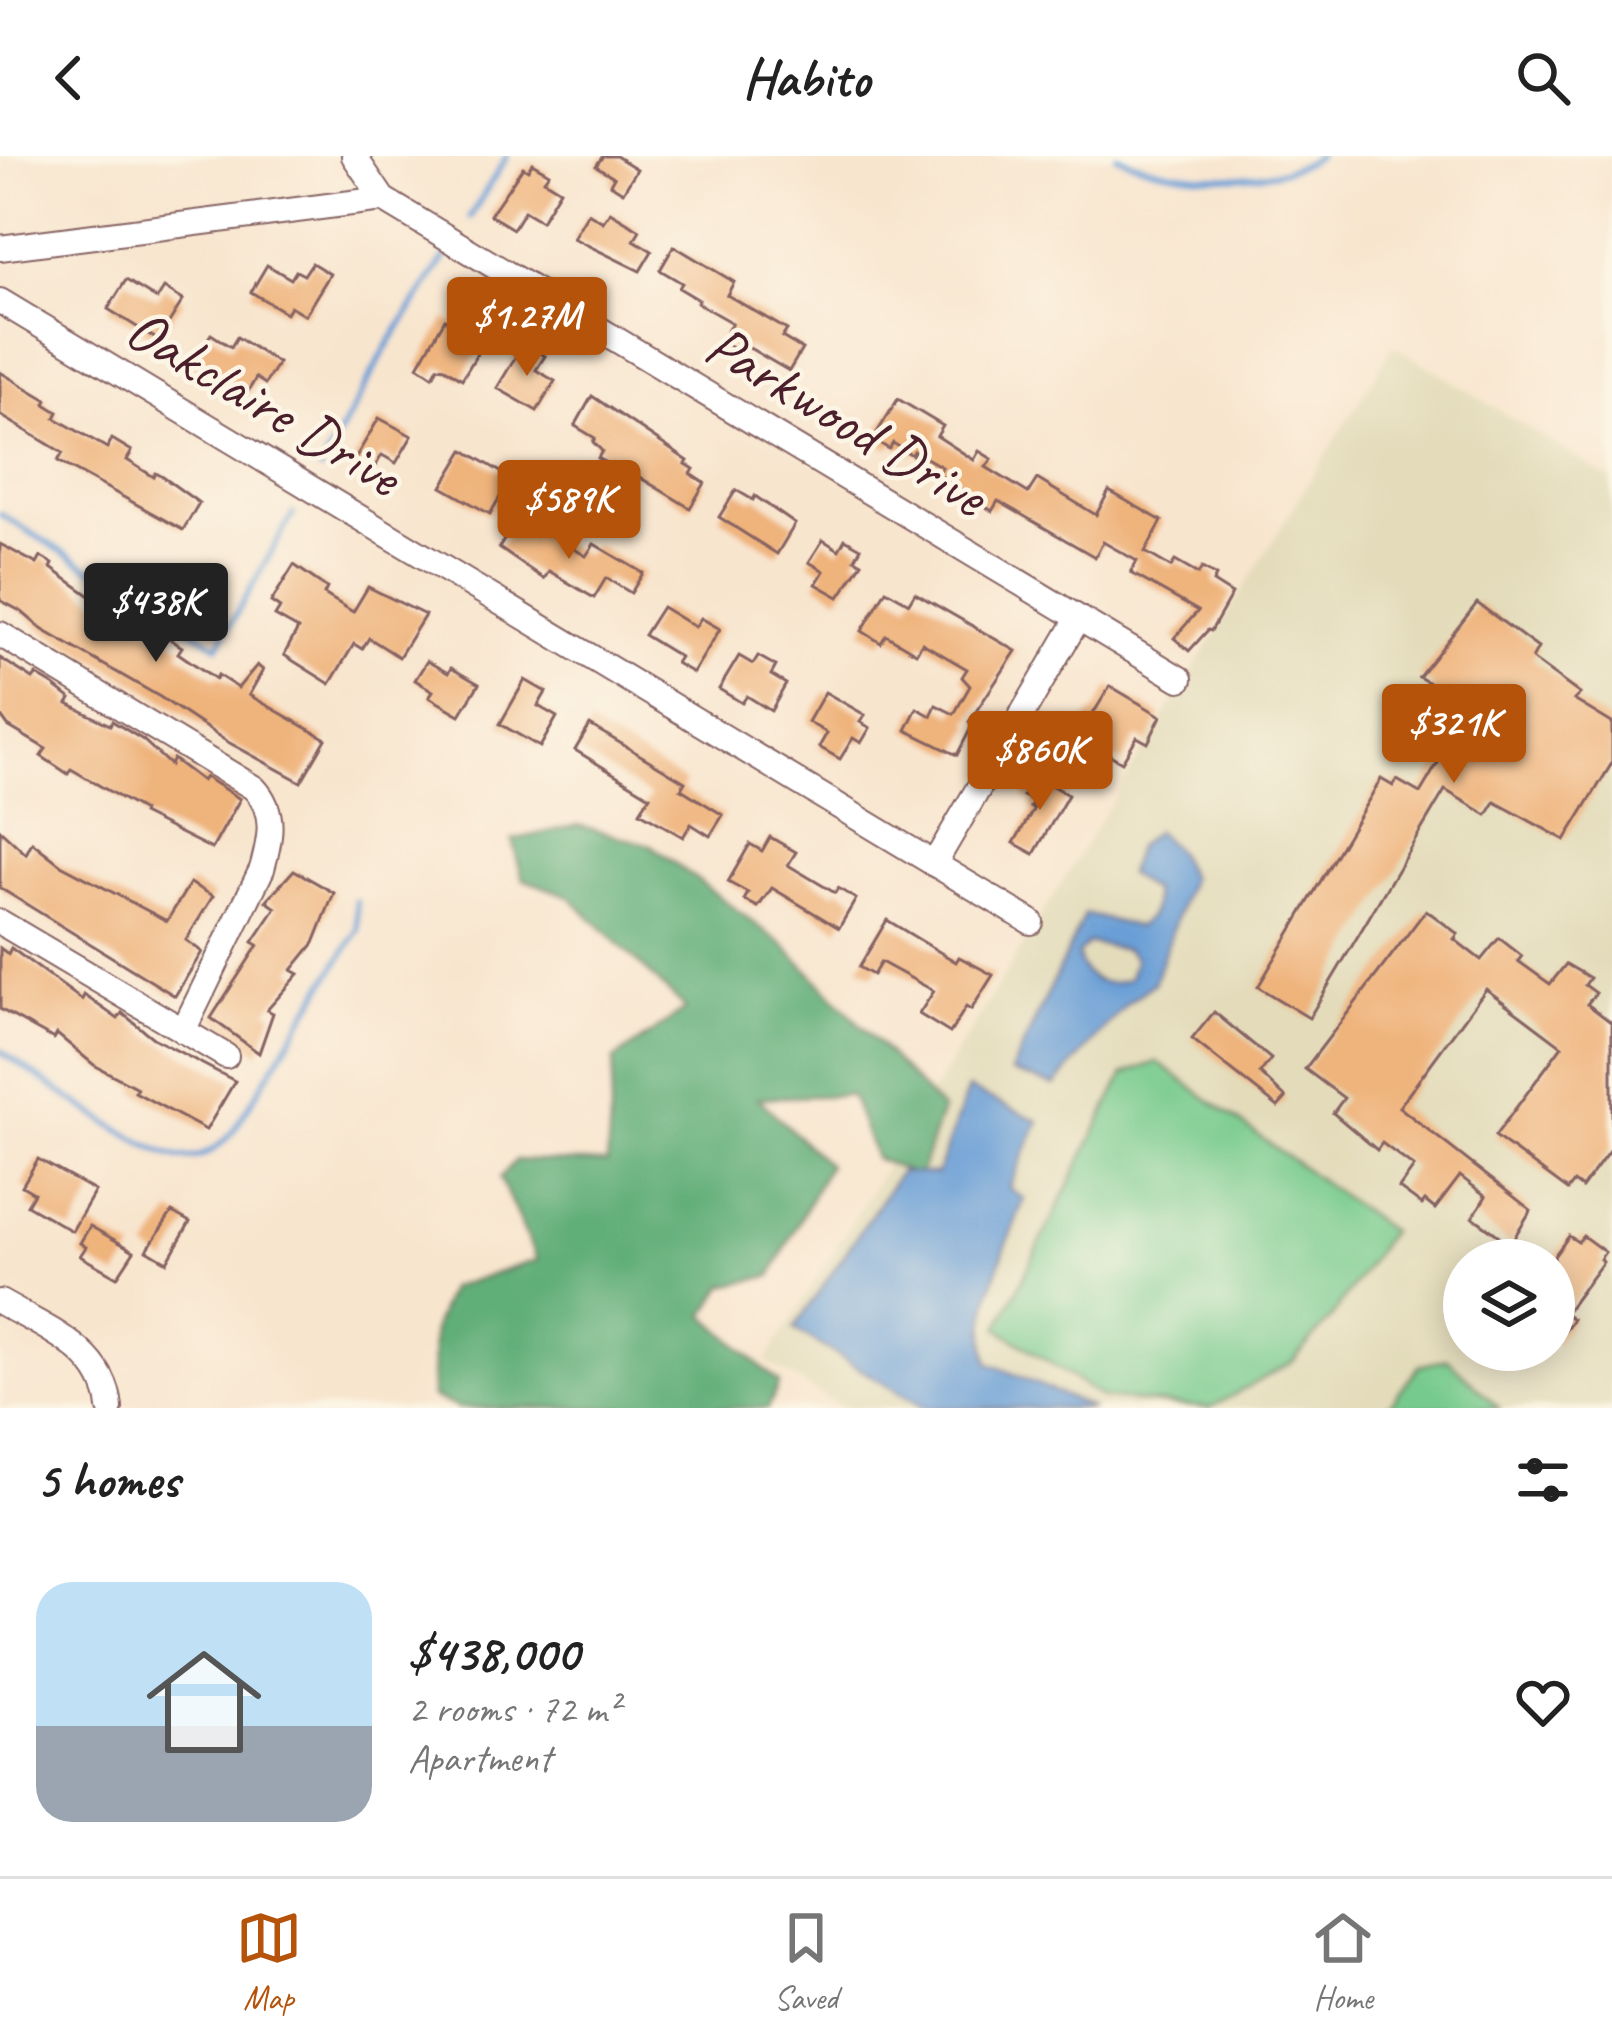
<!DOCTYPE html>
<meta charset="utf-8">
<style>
:root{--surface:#fff;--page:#f2f2f2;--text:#222;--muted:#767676;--line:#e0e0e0;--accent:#b45309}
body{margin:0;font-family:Caveat,sans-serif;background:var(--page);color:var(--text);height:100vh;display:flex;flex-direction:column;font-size:45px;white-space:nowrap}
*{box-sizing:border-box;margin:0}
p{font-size:39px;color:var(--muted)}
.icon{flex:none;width:66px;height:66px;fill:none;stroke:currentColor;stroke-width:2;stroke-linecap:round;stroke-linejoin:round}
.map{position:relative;height:1252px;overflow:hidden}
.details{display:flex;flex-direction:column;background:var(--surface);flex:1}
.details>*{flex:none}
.tools{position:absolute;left:1443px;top:1083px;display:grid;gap:24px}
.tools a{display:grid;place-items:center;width:132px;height:132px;border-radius:50%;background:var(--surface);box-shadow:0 6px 30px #0003;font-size:60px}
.price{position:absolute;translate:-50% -102px;padding:0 27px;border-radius:12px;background:var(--accent);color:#fff;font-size:39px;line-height:78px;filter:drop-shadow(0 3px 6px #0008)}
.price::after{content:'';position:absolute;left:50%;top:72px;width:36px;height:27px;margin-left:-18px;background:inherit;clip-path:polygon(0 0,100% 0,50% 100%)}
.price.active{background:#222;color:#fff}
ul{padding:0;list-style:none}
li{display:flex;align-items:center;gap:36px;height:300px;padding:0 36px}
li+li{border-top:3px solid var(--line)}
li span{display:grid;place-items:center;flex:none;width:336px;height:240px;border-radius:36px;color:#555}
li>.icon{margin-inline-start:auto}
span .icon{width:144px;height:144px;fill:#fffc;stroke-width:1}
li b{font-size:51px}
h2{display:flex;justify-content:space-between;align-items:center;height:144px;padding:0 36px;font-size:51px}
header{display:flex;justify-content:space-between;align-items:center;height:156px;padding:0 36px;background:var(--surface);font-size:54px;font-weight:800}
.tabs{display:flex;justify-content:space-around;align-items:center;height:168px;border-top:3px solid var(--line);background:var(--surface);font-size:33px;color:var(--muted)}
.tabs a{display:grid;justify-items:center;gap:6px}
.tabs .active{color:var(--accent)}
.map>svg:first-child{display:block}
</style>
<header><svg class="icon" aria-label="back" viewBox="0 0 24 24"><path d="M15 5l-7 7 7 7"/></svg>Habito<svg class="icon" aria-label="search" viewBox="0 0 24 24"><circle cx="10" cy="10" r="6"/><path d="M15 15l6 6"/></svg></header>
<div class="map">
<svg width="1612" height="1252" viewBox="0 0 1612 1252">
<rect width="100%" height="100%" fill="#fcf5e5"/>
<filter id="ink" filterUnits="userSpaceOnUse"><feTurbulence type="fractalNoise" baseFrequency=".00833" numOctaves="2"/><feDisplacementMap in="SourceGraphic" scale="24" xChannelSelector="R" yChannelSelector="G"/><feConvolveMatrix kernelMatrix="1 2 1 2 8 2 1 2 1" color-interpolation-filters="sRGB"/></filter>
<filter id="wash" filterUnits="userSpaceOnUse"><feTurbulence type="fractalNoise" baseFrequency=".004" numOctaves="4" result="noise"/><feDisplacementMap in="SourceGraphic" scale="48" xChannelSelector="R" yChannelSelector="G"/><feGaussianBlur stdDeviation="2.7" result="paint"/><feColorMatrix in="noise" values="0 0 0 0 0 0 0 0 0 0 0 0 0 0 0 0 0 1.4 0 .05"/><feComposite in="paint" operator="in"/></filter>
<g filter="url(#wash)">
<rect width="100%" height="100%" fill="#f8e5ce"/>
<!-- built -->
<path fill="#e3dbba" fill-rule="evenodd" d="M1394 189 1612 324V1252H842L766 1205ZM1464 1104H1554V1194H1464Z"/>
<!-- green -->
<g fill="#76ca8d" stroke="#60745c" stroke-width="3">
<path d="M1157 906 1390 1075 1332 1161 1292 1206 1210 1252 1102 1242 998 1172 1124 918Z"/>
<path d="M1448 1203 1499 1252H1387L1419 1210Z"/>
</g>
<!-- forest -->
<path fill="#60ae78" stroke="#556652" stroke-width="3" d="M578 669 651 689 786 791 942 954 919 1021 875 1002 851 939 758 942 828 1009 771 1120 724 1130 705 1159 779 1227 768 1252H459L432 1241 433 1173 449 1132 537 1104 500 1022 516 1004 607 1007 614 904 686 853 569 740 523 723 512 684Z"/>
<!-- water -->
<g fill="#699ed6" stroke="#5a5e80" stroke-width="3" fill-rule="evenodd">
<path d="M1156 675 1176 695 1190 722 1154 827 1126 848 1055 930 1011 916 1085 758 1137 771C1152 761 1156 753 1152 735L1128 718 1136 691ZM1088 787 1127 794 1135 802 1129 822C1106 833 1081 825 1078 798Z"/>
<path d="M968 933 1039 965 1009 1032 1024 1043C1007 1092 973 1154 989 1207L1092 1252H924L794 1173 900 1016 937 1018Z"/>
</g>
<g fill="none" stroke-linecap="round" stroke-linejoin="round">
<!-- stream -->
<g stroke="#699ed6" stroke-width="6">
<path d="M1117 0C1168 24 1270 32 1318 0"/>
<path d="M470 61 507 0"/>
<path d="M320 314 385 194 445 101"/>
<path d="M0 358 218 490 293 358"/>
<path d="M0 895C36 918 150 1003 187 1002 207 1002 222 989 234 974L358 774 356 745"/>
</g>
</g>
<g id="blocks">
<!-- building -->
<g fill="#efb37b">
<path d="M603 0H616L637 13 623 36 610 28 614 21 596 10Z"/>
<path d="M532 7 549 17 544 24 560 34 541 65 524 55 513 73 490 59 523 11 528 14Z"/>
<path d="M610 56 640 74 634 84 652 95 640 115 573 82 588 57 603 66Z"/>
<path d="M674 90 734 126 727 139 787 174 782 181 802 193 789 215 746 190 742 197 721 185 732 167 697 147 699 144 679 132 682 127 660 114Z"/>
<path d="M312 107 330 118 305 159 290 150 286 157 251 136 267 109 291 123 296 115 304 119Z"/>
<path d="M126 124 157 143 164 132 183 144 158 184 108 153Z"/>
<path d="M445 163 465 175 461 182 480 193 462 223 445 212 438 211 433 220 418 210Z"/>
<path d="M211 178 231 191 237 181 278 207 265 228 256 222 243 244 192 206Z"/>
<path d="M524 187 545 200 536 214 555 225 537 255 497 232Z"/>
<path d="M0 216 47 244 45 248 58 256 55 262 107 292 112 283 132 295 127 304 154 321 156 317 163 321 199 347 183 374 58 305 63 297 0 259Z"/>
<path d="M592 240 688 305 686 308 694 313 691 318 705 327 690 352 621 310 619 314 598 302 602 295 593 286 595 282 575 270Z"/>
<path d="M898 243 943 270 937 280 974 304 979 295 992 303 986 311 1028 337 1037 323 1096 359 1109 335 1162 365 1145 396 1171 411 1175 405 1198 418 1202 412 1216 420 1213 426 1232 438 1211 475 1208 474 1189 495 1174 482 1198 455 1131 417 1137 405 1103 386 1095 401 998 345 992 355 938 318 942 311 914 295 912 299 893 287 889 293 873 283Z"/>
<path d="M379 262 412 280 396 307 382 299 368 322 350 311Z"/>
<path d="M464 294 511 322 490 358 442 331Z"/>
<path d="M736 334 753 344 755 340 795 368 777 398 719 361Z"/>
<path d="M533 369 586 400 594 388 643 417 631 437 606 422 594 442 549 415 544 423 499 392 512 371 527 380Z"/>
<path d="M845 383 861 392 855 403 862 407 839 441 816 428 824 415 809 406 823 384 839 394Z"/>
<path d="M0 388 37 408 41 401 53 408 51 412 117 459 170 483 182 491 178 497 216 523 218 519 238 532 257 509 263 514 249 539 326 583 301 626 226 585 160 541 43 474 22 456 0 444Z"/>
<path d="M294 409 327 432 324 438 353 456 368 431 425 459 399 501 369 482 362 493 354 488 330 528 284 499 298 473 275 460 280 452 271 446Z"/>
<path d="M886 434 909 447 915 437 1016 495 969 566 972 570 957 599 906 574 917 552 931 560 936 549 954 558 970 530 962 521 967 513 922 487 916 497 886 479 881 487 862 475Z"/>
<path d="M1477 447 1538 492 1532 503 1580 538 1574 544 1612 567V607L1565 684 1495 646 1487 659 1445 634 1309 862 1258 831 1381 623 1393 630 1397 624 1420 637 1439 605 1402 583 1434 530 1419 521Z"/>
<path d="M662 451 695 471 701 462 720 473 693 517 676 507 680 501 644 479Z"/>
<path d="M739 500 753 508 758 500 776 510 771 519 786 528 771 555 747 540 742 547 719 533Z"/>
<path d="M0 502 33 523 36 519 53 529 71 543 68 548 110 569 112 565 143 584 170 609 173 603 202 625 205 621 240 643 212 693 142 658 143 655 71 613 68 618 41 600 46 593 8 570 0 559Z"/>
<path d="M427 505 448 517 451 512 479 528 460 559 429 541 433 535 415 524Z"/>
<path d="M525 524 546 536 538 550 557 561 540 591 500 568Z"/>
<path d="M1110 530 1161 560 1148 587 1137 581 1122 606 1103 595 1093 612 1057 591 1070 568 1078 572 1096 553Z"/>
<path d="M825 536 865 559 860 566 870 572 861 587 853 582 840 603 819 591 827 577 808 566Z"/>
<path d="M590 569 685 626 681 633 723 659 710 680 691 668 683 681 640 656 650 640 575 594Z"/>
<path d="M1035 620 1068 639 1034 698 1014 687 1034 652 1030 651 1033 645 1023 640Z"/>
<path d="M0 674 26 698 32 686 61 709 167 765 190 727 213 740 186 784 202 796 175 840 0 732Z"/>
<path d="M770 681 796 696 788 709 835 737 838 732 856 743 839 772 772 732 758 751 744 744 748 737 728 726 750 688 762 695Z"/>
<path d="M294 714 334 737 314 787 292 814 299 818 267 854 273 857 259 897 211 862 258 789 253 786 276 752 266 745Z"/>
<path d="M1426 754 1458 778 1454 783 1481 804 1499 782 1522 800 1518 805 1550 828 1566 808 1590 822 1585 829 1596 837 1587 848 1612 867V991L1582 1032 1574 1026 1568 1034 1495 980 1562 890 1486 833 1399 951 1531 1054 1510 1088 1473 1061 1486 1040 1460 1020 1435 1053 1425 1045 1422 1049 1399 1032 1414 1011 1382 987 1377 994 1333 957 1344 942 1305 913Z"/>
<path d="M887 764 956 806 959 801 993 819 971 854 966 851 950 877 919 858 934 835 881 806 873 819 859 811Z"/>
<path d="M0 792 8 798 11 792 82 844 84 839 118 863 122 857 153 882 235 925 206 974 135 936 137 932 94 909 57 878 54 883 0 853Z"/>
<path d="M1214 856 1271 903 1260 917 1286 942 1278 951 1192 883Z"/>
<path d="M38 1003 95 1035 72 1075 27 1049 34 1037 22 1030Z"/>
<path d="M172 1056 190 1066 167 1106 147 1094Z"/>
<path d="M90 1070 134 1095 117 1121 80 1100 86 1091 80 1087Z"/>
<path d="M1569 1080 1578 1086 1583 1080 1605 1096 1600 1103 1603 1106 1565 1157 1573 1163 1554 1189V1100Z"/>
</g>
</g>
</g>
<g filter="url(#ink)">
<use href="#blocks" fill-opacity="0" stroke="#876464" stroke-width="3"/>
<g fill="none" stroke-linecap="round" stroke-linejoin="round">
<defs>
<g id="street">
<path d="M354 0 383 43 1180 523"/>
<path d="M0 92 383 43"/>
<path d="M0 145 1031 766"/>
<path d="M0 478 254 632C277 656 270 684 262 713L183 875"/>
<path d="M934 708 1078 463"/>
<path d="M0 766 226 900"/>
<path d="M0 1146C45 1172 105 1194 110 1252"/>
</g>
</defs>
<!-- street casing -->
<use href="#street" stroke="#876464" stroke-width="28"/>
<!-- street -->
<use href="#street" stroke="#fff" stroke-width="24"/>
</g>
</g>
<g text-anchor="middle" stroke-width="9" stroke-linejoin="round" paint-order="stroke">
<!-- street labels -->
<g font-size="60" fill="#4a1f2b" stroke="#fcf5e5">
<text transform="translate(264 245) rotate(31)" y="21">Oakclaire Drive</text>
<text transform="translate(847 263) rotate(31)" y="21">Parkwood Drive</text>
</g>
</g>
</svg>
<div class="tools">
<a><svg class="icon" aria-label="layers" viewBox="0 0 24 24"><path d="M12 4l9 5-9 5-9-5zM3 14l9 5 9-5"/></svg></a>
</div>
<b class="price" style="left:527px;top:223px">$1.27M</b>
<b class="price" style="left:569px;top:406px">$589K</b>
<b class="price active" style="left:156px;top:509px">$438K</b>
<b class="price" style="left:1454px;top:630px">$321K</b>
<b class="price" style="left:1040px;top:657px">$860K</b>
</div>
<section class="details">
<h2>5 homes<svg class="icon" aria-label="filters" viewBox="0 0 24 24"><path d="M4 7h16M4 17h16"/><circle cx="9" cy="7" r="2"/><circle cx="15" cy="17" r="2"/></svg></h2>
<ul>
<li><span style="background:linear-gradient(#bfe0f5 60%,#9aa5b1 0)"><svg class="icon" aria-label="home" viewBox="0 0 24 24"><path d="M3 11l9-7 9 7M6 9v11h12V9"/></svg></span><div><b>$438,000</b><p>2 rooms · 72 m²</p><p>Apartment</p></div><svg class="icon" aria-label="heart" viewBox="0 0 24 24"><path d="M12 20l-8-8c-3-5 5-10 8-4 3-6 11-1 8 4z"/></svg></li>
</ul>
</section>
<nav class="tabs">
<a class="active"><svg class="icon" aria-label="map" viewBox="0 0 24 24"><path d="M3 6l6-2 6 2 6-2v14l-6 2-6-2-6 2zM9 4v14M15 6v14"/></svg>Map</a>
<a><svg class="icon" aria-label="saved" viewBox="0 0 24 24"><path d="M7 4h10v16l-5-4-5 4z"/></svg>Saved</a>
<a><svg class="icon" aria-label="home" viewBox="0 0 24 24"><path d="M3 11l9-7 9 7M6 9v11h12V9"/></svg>Home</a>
</nav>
